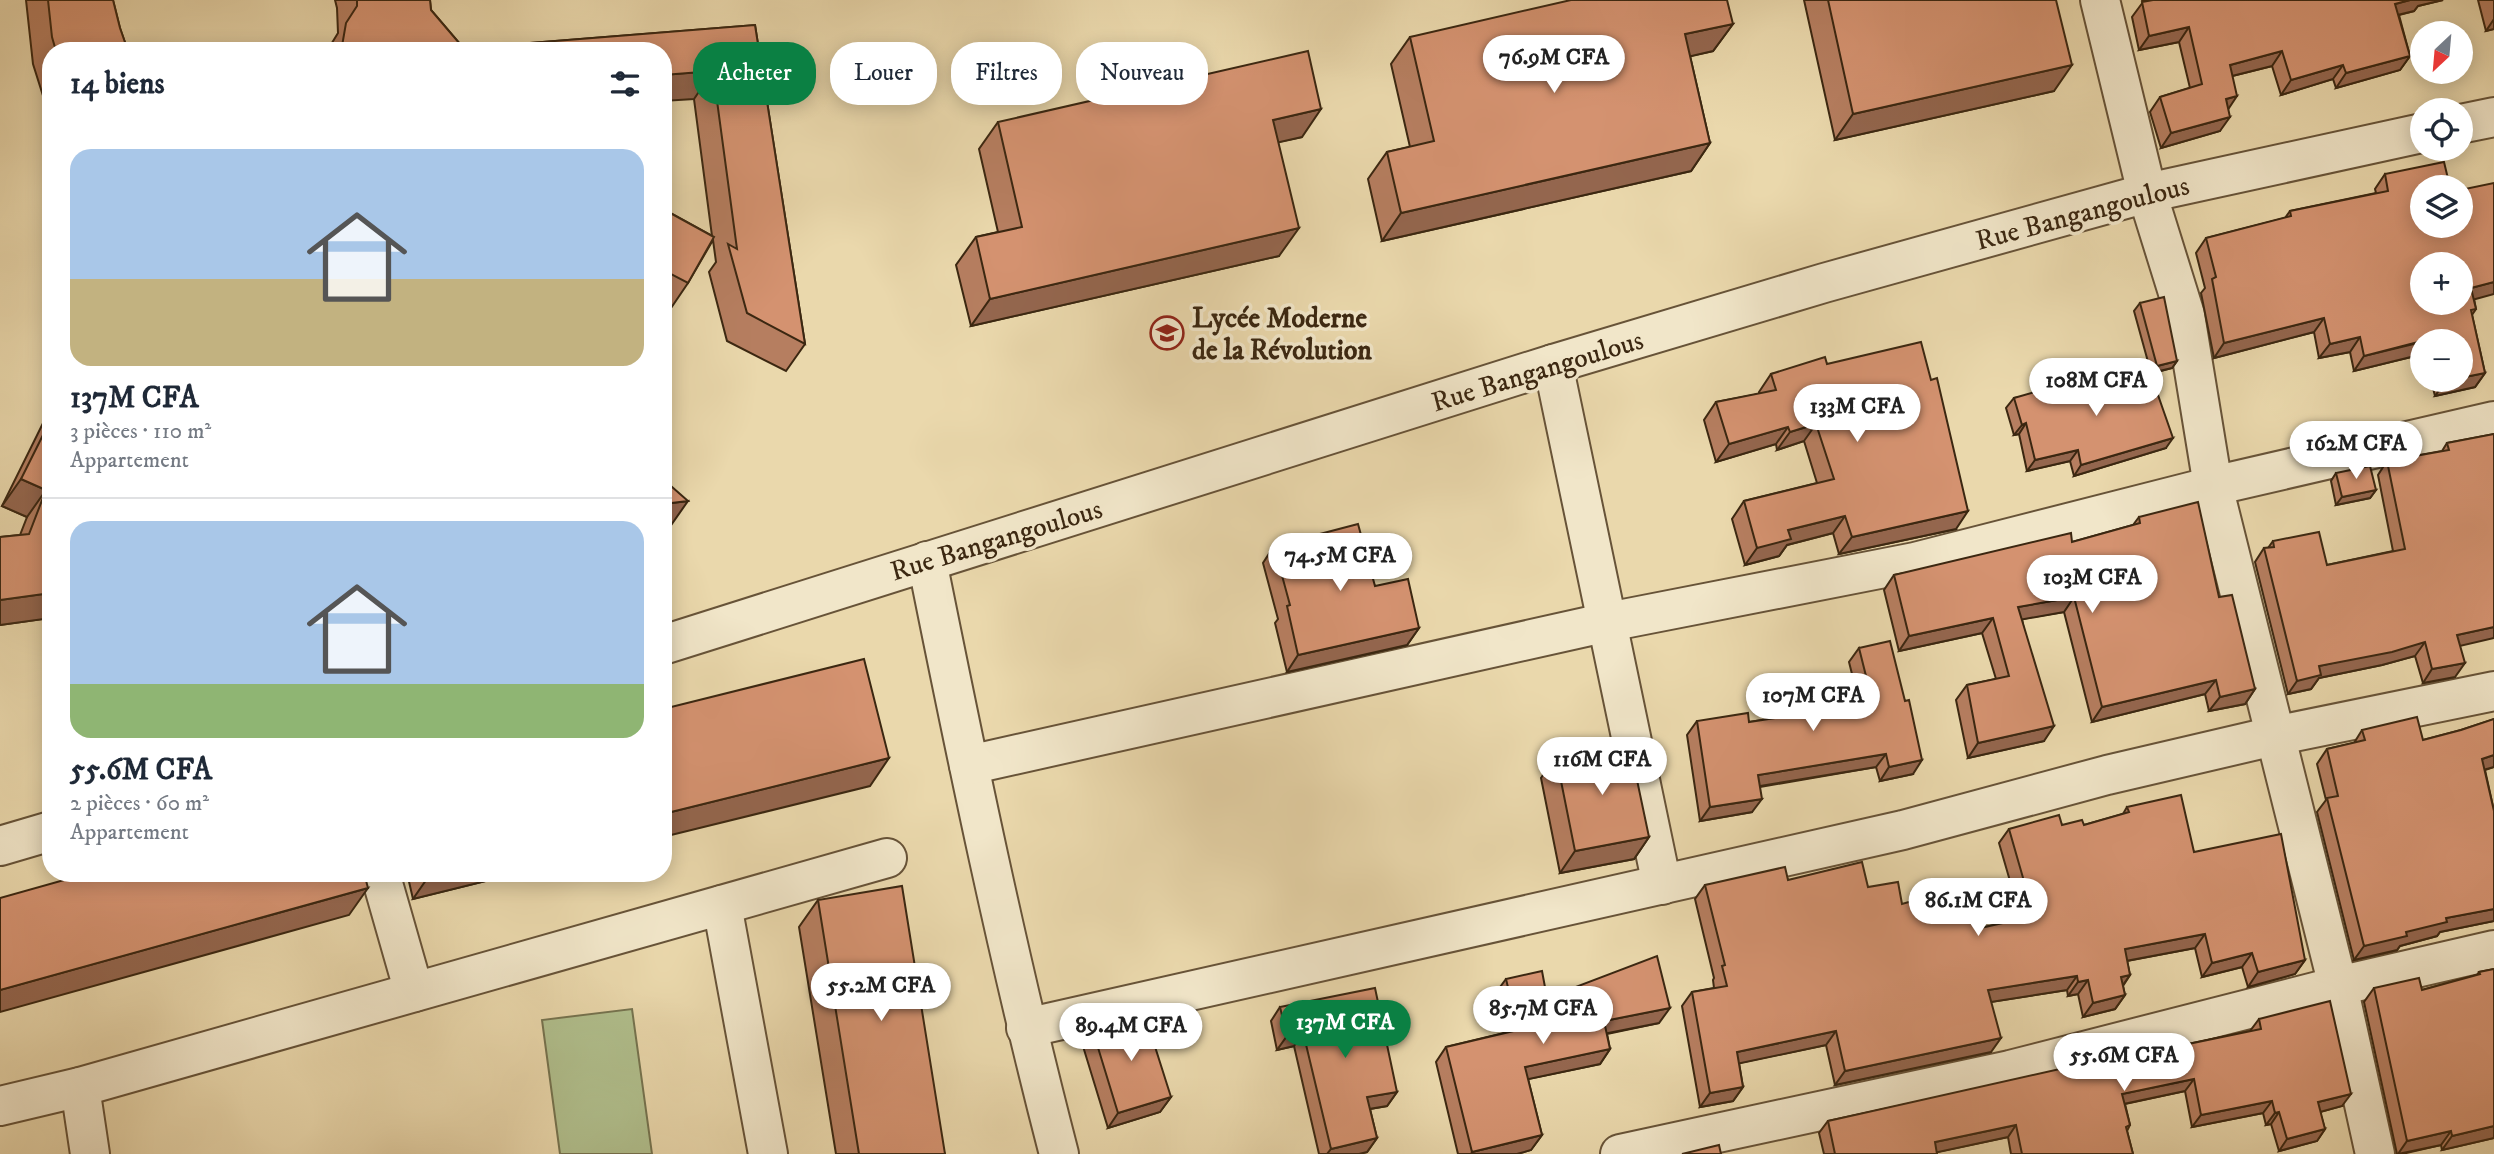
<!DOCTYPE html>
<html lang="fr">
<meta charset="utf-8">
<style>
:root{--surface:#fff;--page:#f2f2f3;--text:#1f2937;--muted:#747a83;--line:#e0e1e3;--accent:#0b8043}
body{margin:0;font-family:"IM FELL DW Pica",serif;background:var(--page);color:var(--text);height:100vh;display:flex;flex-direction:column;font-size:26px;white-space:nowrap}
*{box-sizing:border-box;margin:0}
p{font-size:23px;color:var(--muted)}
.icon{flex:none;width:38px;height:38px;fill:none;stroke:currentColor;stroke-width:2;stroke-linecap:round;stroke-linejoin:round}
.map{position:relative;flex:1;overflow:hidden}
.details{position:absolute;left:42px;top:42px;width:630px;height:840px;display:flex;flex-direction:column;background:var(--surface);border-radius:28px;box-shadow:0 4px 18px #0003}
.details>*{flex:none}
.top-card{position:absolute;left:693px;top:42px;width:665px;height:63px;display:flex;gap:14px}
.needle{width:46px;rotate:206deg}
.tools{position:absolute;left:2410px;top:21px;display:grid;gap:14px}
.tools a{display:grid;place-items:center;width:63px;height:63px;border-radius:50%;background:var(--surface);box-shadow:0 4px 18px #0003;font-size:35px}
.price{position:absolute;translate:-50% -60px;padding:0 16px;border-radius:24px;background:#fff;color:#222;font-size:23px;line-height:46px;filter:drop-shadow(0 2px 4px #0008)}
.price::after{content:'';position:absolute;left:50%;top:42px;width:21px;height:16px;margin-left:-10px;background:inherit;clip-path:polygon(0 0,100% 0,50% 100%)}
.price.selected{background:var(--accent);color:#fff}
ul{padding:0;list-style:none}
li{display:grid;align-content:center;gap:14px;height:371px;padding:0 28px}
li+li{border-top:2px solid var(--line)}
li span{display:grid;place-items:center;height:217px;border-radius:21px;color:#555}
li>.icon{margin-inline-start:auto}
span .icon{width:126px;height:126px;fill:#fffc;stroke-width:1}
li b{font-size:30px}
h2{display:flex;justify-content:space-between;align-items:center;height:84px;padding:0 28px;font-size:30px}
.pill{padding:0 24px;border-radius:28px;background:var(--surface);box-shadow:0 4px 18px #0003;font-size:24px;line-height:63px}
.pill.selected{background:var(--accent);color:#fff}
.map>svg:first-child{display:block}
</style>
<div class="map">
<svg width="2494" height="1154" viewBox="0 0 2494 1154">
<rect width="100%" height="100%" fill="#ead8ac"/>
<filter id="stains"><feTurbulence type="fractalNoise" baseFrequency=".00286" numOctaves="4"/><feColorMatrix values="0 0 0 0 .2 0 0 0 0 .09 0 0 0 0 .02 0 0 0 .5 -.17"/></filter>
<radialGradient id="worn" r=".72"><stop offset=".6" stop-color="#630" stop-opacity="0"/><stop offset="1" stop-color="#630" stop-opacity=".3"/></radialGradient>
<!-- green -->
<path fill="#b1c08e" stroke="#767450" stroke-width="2" d="M632 1009 652 1154H560L542 1020Z"/>
<g fill="none" stroke-linecap="round" stroke-linejoin="round">
<defs>
<g id="minor">
<path d="M2100 0 2147 193 2185 315 2213 486 2338 986 2375 1154"/>
<path d="M2460 124 2494 117"/>
<path d="M1553 364 1662 885"/>
<path d="M927 561C967 760 1008 958 1059 1154"/>
<path d="M663 645 1553 364 1824 283 2147 193 2422 133"/>
<path d="M969 765 1608 622 1915 562 2213 486 2494 421"/>
<path d="M0 846 51 831"/>
<path d="M380 873 414 992"/>
<path d="M722 905 768 1154"/>
<path d="M1026 1028 1903 830 2107 775 2274 736 2494 691"/>
<path d="M80 1087 90 1154"/>
<path d="M0 1106 80 1087 887 858"/>
<path d="M1620 1154 2010 1070 2338 986 2494 950"/>
</g>
</defs>
<!-- minor casing -->
<use href="#minor" stroke="#675338" stroke-width="42"/>
<!-- minor -->
<use href="#minor" stroke="#f1e6c9" stroke-width="38"/>
</g>
<!-- wall -->
<g fill="#b67e60" stroke="#3b2711" stroke-width="2">
<path d="M26 0H113L120 28 128 51H51V121L33 64Z"/>
<path d="M335 0H430L431 10 466 51H327L338 33 337 8Z"/>
<path d="M1804 0H2056L2054 91 1835 140Z"/>
<path d="M2142 0H2443L2418 6 2414 11 2399 15 2410 56 2400 70 2336 88 2333 79 2281 95 2272 66 2232 76 2228 109 2220 131 2161 148 2150 112 2160 97 2190 88 2179 42 2139 50 2132 17 2143 2Z"/>
<path d="M2478 0H2494V29L2486 31Z"/>
<path d="M1733 24 1713 51 1690 56 1710 143 1691 171 1382 241 1368 179 1387 152 1410 147 1391 64 1410 37Z"/>
<path d="M755 25 805 344 786 371 727 341 709 272 716 262 713 240 688 283 669 311 663 308V209L712 236 694 99 663 51H502L505 45Z"/>
<path d="M998 122 1302 137 1278 142 1279 256 971 326 956 265 976 237 998 232 979 149Z"/>
<path d="M2385 174 2474 299 2476 309 2472 315 2485 373 2475 387 2435 396 2431 380H2460V341H2422V362L2417 363 2415 356 2354 371 2350 352 2319 358 2314 332 2214 358 2201 293 2205 288 2196 253 2206 238 2285 218 2290 211 2376 193 2375 189Z"/>
<path d="M2140 303 2177 361 2172 368 2154 373 2166 448 2074 476 2070 461 2027 471 2019 434 2014 435 2006 408 2014 398 2053 392 2120 378 2123 374 2150 369 2134 311Z"/>
<path d="M1827 364 1956 529 1839 554 1833 533 1787 545 1779 556 1745 565 1732 519 1744 501 1817 483 1804 441 1777 450 1776 444 1716 462 1704 420 1716 402 1759 394V392L1771 374Z"/>
<path d="M51 407V618L0 625V537L20 535 27 517 2 506Z"/>
<path d="M2494 434 2455 677 2423 683 2415 656 2382 665 2319 678 2311 689 2288 694 2255 562 2264 548H2268L2273 541 2327 565 2393 551 2378 475 2387 461 2442 451 2447 443Z"/>
<path d="M2336 473 2376 490 2370 498 2336 505 2331 481Z"/>
<path d="M2139 517 2219 597 2255 689 2245 704 2209 711 2205 694 2092 722 2064 612 2022 619 2044 741 1968 758 1956 700 1967 685 1996 679 1982 633 1899 651 1884 590 1894 575 2072 542 2133 525Z"/>
<path d="M1274 546 1375 586 1419 628 1407 645 1287 672 1275 623 1278 619 1263 563Z"/>
<path d="M1859 648 1913 774 1880 781 1876 767 1760 787 1752 812 1700 821 1687 735 1697 721 1749 722 1822 711 1819 696 1829 682 1853 678 1849 662Z"/>
<path d="M2494 719V767L2485 770 2494 811V921L2440 932 2437 936 2400 946 2397 950 2354 960 2317 812 2326 800 2317 764 2327 749 2354 743 2362 730 2423 740 2461 730Z"/>
<path d="M1556 756 1649 837 1634 859 1560 873 1541 778Z"/>
<path d="M2127 807 2194 852 2305 960 2295 974 2248 987 2242 967 2202 977 2195 948 2127 961 2130 975 2123 986 2125 995 2115 1009 2083 1017 2078 994 2068 996 2067 990 1991 1002V1052L1835 1085 1826 1045 1739 1063 1743 1087 1733 1101 1700 1107 1682 1006 1692 992 1714 988 1713 980 1714 978 1695 899 1705 885 1788 880 1868 887 1902 904 1976 929 2021 919 1999 843 2009 829 2084 825 2123 814Z"/>
<path d="M407 873H518L413 899Z"/>
<path d="M818 900 945 1154H836L799 927Z"/>
<path d="M2494 969V1138L2442 1150 2441 1145 2402 1154H2397L2364 1002 2374 988 2422 990 2477 975 2479 972Z"/>
<path d="M1506 979 1547 998 1659 1023 1607 1034 1610 1049 1600 1064 1528 1079 1542 1135 1531 1150 1517 1154H1458L1436 1062 1446 1047 1504 1033 1495 994Z"/>
<path d="M1280 1007 1397 1092 1387 1106 1370 1109 1377 1138 1367 1152 1359 1154H1319L1294 1046 1277 1050 1271 1021Z"/>
<path d="M2259 1019 2342 1106 2320 1112 2325 1129 2317 1141 2279 1151 2271 1124 2266 1125 2263 1113 2192 1127 2185 1091 2125 1104 2130 1125 2127 1131 2133 1154H2011L2008 1137 1937 1152V1154H1824L1819 1133 1828 1121 2159 1050 2250 1031Z"/>
<path d="M1092 1028 1171 1097 1160 1112 1108 1128 1082 1043Z"/>
</g>
<!-- shaded-wall -->
<g fill="#94664e" stroke="#3b2711" stroke-width="2">
<path d="M2410 0H2443L2418 6 2414 11 2385 18 2395 4Z"/>
<path d="M2494 19V29L2486 31Z"/>
<path d="M1733 24 1713 51 1666 62 1685 34Z"/>
<path d="M2189 27 2179 42 2139 50 2149 36Z"/>
<path d="M2282 51 2272 66 2220 79 2230 65Z"/>
<path d="M2410 56 2400 70 2336 88 2346 73Z"/>
<path d="M2072 65 2054 91 1835 140 1853 114Z"/>
<path d="M2343 65 2333 79 2281 95 2291 80Z"/>
<path d="M713 71 694 99 663 101V75Z"/>
<path d="M2237 96 2227 111 2226 99Z"/>
<path d="M1321 109 1302 137 1254 148 1273 120Z"/>
<path d="M2230 117 2220 131 2161 148 2171 133Z"/>
<path d="M1710 143 1691 171 1382 241 1401 213Z"/>
<path d="M1299 228 1279 256 971 326 990 299Z"/>
<path d="M2494 282V294L2461 303 2471 288Z"/>
<path d="M2324 318 2314 332 2214 358 2224 343Z"/>
<path d="M2360 337 2350 352 2319 358 2330 344Z"/>
<path d="M2422 342V346L2415 356 2354 371 2364 356Z"/>
<path d="M2177 361 2172 368 2151 373 2157 366Z"/>
<path d="M2485 373 2475 387 2435 396 2446 381 2460 380V378Z"/>
<path d="M2026 423 2019 434 2014 435 2022 425Z"/>
<path d="M1816 424 1804 441 1777 450 1790 432Z"/>
<path d="M1788 427 1776 444 1716 462 1729 444Z"/>
<path d="M2173 438 2166 448 2074 476 2081 465Z"/>
<path d="M2078 450 2070 461 2027 471 2035 460Z"/>
<path d="M21 479 46 490 27 517 2 506Z"/>
<path d="M2376 490 2370 498 2336 505 2342 497Z"/>
<path d="M688 501 669 528 663 529V504Z"/>
<path d="M1968 511 1956 529 1839 554 1852 537Z"/>
<path d="M1845 516 1833 533 1787 545 1779 556 1745 565 1757 548 1788 530Z"/>
<path d="M51 593V618L0 625V600Z"/>
<path d="M2074 597 2064 612 2008 622 2018 607Z"/>
<path d="M1993 618 1982 633 1899 651 1909 636Z"/>
<path d="M2494 627V638L2447 649 2457 635Z"/>
<path d="M1419 628 1407 645 1287 672 1298 655Z"/>
<path d="M2425 642 2415 656 2382 665 2319 678 2311 689 2288 694 2297 681 2319 666Z"/>
<path d="M2465 663 2455 677 2423 683 2432 669Z"/>
<path d="M2216 680 2205 694 2092 722 2102 707Z"/>
<path d="M2255 689 2245 704 2209 711 2220 697Z"/>
<path d="M2054 726 2044 741 1968 758 1978 743Z"/>
<path d="M1886 754 1876 767 1748 788 1758 775Z"/>
<path d="M2494 755V767L2472 773 2482 759Z"/>
<path d="M889 758 870 786 663 837V814Z"/>
<path d="M1922 760 1913 774 1880 781 1889 767Z"/>
<path d="M1762 799 1752 812 1700 821 1710 807Z"/>
<path d="M1649 837 1634 859 1560 873 1575 851Z"/>
<path d="M431 873H518L413 899Z"/>
<path d="M368 888 349 915 0 1012V990Z"/>
<path d="M2494 909V921L2440 932 2437 936 2400 946 2397 950 2354 960 2364 946 2446 918Z"/>
<path d="M2205 934 2195 948 2115 963 2125 949Z"/>
<path d="M2252 953 2242 967 2202 977 2212 963Z"/>
<path d="M2305 960 2295 974 2248 987 2258 972Z"/>
<path d="M2130 975 2120 989 2121 977Z"/>
<path d="M2077 976 2067 990 1978 1004 1988 990Z"/>
<path d="M2088 980 2078 994 2068 996 2078 982Z"/>
<path d="M2125 995 2115 1009 2083 1017 2093 1003Z"/>
<path d="M1670 1008 1659 1023 1593 1036 1604 1021Z"/>
<path d="M1836 1031 1826 1045 1727 1066 1737 1052Z"/>
<path d="M1303 1032 1294 1046 1277 1050 1287 1036Z"/>
<path d="M2001 1038 1991 1052 1835 1085 1845 1071Z"/>
<path d="M1610 1049 1600 1064 1514 1082 1525 1067Z"/>
<path d="M2194 1079 2185 1091 2114 1106 2122 1094Z"/>
<path d="M1743 1087 1733 1101 1700 1107 1710 1093Z"/>
<path d="M1397 1092 1387 1106 1357 1111 1367 1097Z"/>
<path d="M2351 1094 2342 1106 2309 1115 2318 1102Z"/>
<path d="M1171 1097 1160 1112 1108 1128 1118 1113Z"/>
<path d="M2272 1101 2263 1113 2192 1127 2201 1115Z"/>
<path d="M2279 1112 2271 1124 2266 1125 2275 1113Z"/>
<path d="M2016 1125 2008 1137 1929 1154 1935 1142Z"/>
<path d="M2494 1126V1138L2442 1150 2452 1136Z"/>
<path d="M2325 1129 2317 1141 2279 1151 2287 1139Z"/>
<path d="M2451 1131 2441 1145 2398 1154 2407 1141Z"/>
<path d="M1542 1135 1531 1150 1517 1154H1471L1472 1152Z"/>
<path d="M1377 1138 1367 1152 1359 1154H1327L1331 1149Z"/>
</g>
<!-- building -->
<g fill="#d49270" stroke="#3b2711" stroke-width="2" fill-rule="evenodd">
<path d="M48 0H113L120 28 128 51H56L52 37Z"/>
<path d="M357 0H430L431 10 466 51H345L342 46 346 23 357 6Z"/>
<path d="M1571 0H1727L1733 24 1685 34 1710 143 1401 213 1387 152 1434 141 1410 37Z"/>
<path d="M1828 0H2056L2072 65 1853 114Z"/>
<path d="M2153 0H2410L2395 4 2410 56 2346 73 2343 65 2291 80 2282 51 2230 65 2237 96 2226 99 2230 117 2171 133 2160 97 2202 84 2189 27 2149 36 2142 2Z"/>
<path d="M755 25 805 344 747 313 728 244 737 249 713 71 663 75V51H505V45Z"/>
<path d="M1308 51 1321 109 1273 120 1299 228 990 299 976 237 1022 227 998 122Z"/>
<path d="M2444 162 2450 187H2422V226H2460V190L2494 183V282L2471 288 2476 309 2471 310 2485 373 2460 378V341H2422L2364 356 2360 337 2330 344 2324 318 2224 343 2212 279 2216 277 2206 238 2291 216 2290 211 2388 191 2385 174ZM2422 264H2460V303H2422Z"/>
<path d="M663 209 714 237 688 283 663 270Z"/>
<path d="M2164 297 2177 361 2157 366 2140 303Z"/>
<path d="M1921 342 1931 380 1937 378 1968 511 1852 537 1845 516 1788 530 1791 539 1757 548 1744 501 1834 479 1816 424 1790 432 1788 427 1729 444 1716 402 1776 390 1771 374 1825 357 1827 364Z"/>
<path d="M2153 368 2158 395 2173 438 2081 465 2078 450 2035 460 2026 423 2022 425 2014 398 2052 387 2053 392 2124 377 2123 374Z"/>
<path d="M51 419V593L0 600V537L29 534 46 490 21 479Z"/>
<path d="M2494 434V627L2457 635 2465 663 2432 669 2425 642 2392 652 2319 666 2321 675 2297 681 2264 548 2274 547 2273 541 2319 532 2327 565 2405 549 2387 461 2449 450 2447 443Z"/>
<path d="M2370 466 2376 490 2342 497 2336 473Z"/>
<path d="M663 479 688 501 663 504Z"/>
<path d="M2198 502 2219 597 2232 595 2255 689 2220 697 2216 680 2102 707 2074 597 2018 607 2054 726 1978 743 1967 685 2009 676 1993 618 1909 636 1894 575 2071 533 2072 542 2140 523 2139 517Z"/>
<path d="M1358 524 1375 586 1408 579 1419 628 1298 655 1287 606 1290 605 1274 546Z"/>
<path d="M1890 641 1905 701 1909 700 1922 760 1889 767 1886 754 1758 775 1762 799 1710 807 1697 721 1748 713 1749 722 1833 709 1829 682 1866 676 1859 648Z"/>
<path d="M864 659 889 758 663 814V709Z"/>
<path d="M2417 717 2423 740 2461 730 2494 719V755L2482 759 2494 811V909L2446 918 2447 922 2406 932 2407 936 2364 946 2327 798 2338 796 2327 749 2365 740 2362 730Z"/>
<path d="M1629 742 1649 837 1575 851 1556 756Z"/>
<path d="M2181 795 2194 852 2281 834 2305 960 2258 972 2252 953 2212 963 2205 934 2125 949 2130 975 2121 977 2125 995 2093 1003 2088 980 2078 982 2077 976 1988 990 2001 1038 1845 1071 1836 1031 1737 1052 1743 1087 1710 1093 1692 992 1727 986 1722 966 1725 965 1705 885 1785 867 1788 880 1862 862 1868 887 1898 882 1902 904 1961 887 1976 929 2034 916 2009 829 2059 815 2062 825 2082 820 2084 825 2129 812 2127 807Z"/>
<path d="M89 873H364L368 888 0 990V898Z"/>
<path d="M902 886 945 1154H859L818 900Z"/>
<path d="M1657 956 1670 1008 1604 1021 1610 1049 1525 1067 1542 1135 1472 1152 1446 1047 1518 1030 1506 979 1542 971 1547 998Z"/>
<path d="M2494 969V1126L2452 1136 2451 1131 2407 1141 2374 988 2419 978 2422 990 2480 974 2479 972Z"/>
<path d="M1375 988 1397 1092 1367 1097 1377 1138 1331 1149 1303 1032 1287 1036 1280 1007Z"/>
<path d="M2330 1001 2351 1094 2318 1102 2325 1129 2287 1139 2279 1112 2275 1113 2272 1101 2201 1115 2194 1079 2122 1094 2130 1125 2126 1127 2133 1154H2022L2016 1125 1935 1142 1937 1154H1835L1828 1121 2158 1047 2159 1050 2261 1029 2259 1019Z"/>
<path d="M1144 1012 1171 1097 1118 1113 1092 1028Z"/>
<path d="M1719 1145 1721 1154H1682Z"/>
</g>
<!-- icons -->
<defs>
<symbol id="school-ring" viewBox="-11 -11 22 22"><circle r="9.5" fill="#f1e6c9" stroke="#8f2418" stroke-width="1.5"/><path d="M0-5L7-2L0 1L-7-2ZM-4 1L0 2.5L4 1V4Q0 6-4 4Z" fill="#8f2418"/></symbol>
</defs>
<g fill-rule="evenodd">
<use href="#school-ring" x="1148" y="314" width="38" height="38"/>
</g>
<g text-anchor="middle" stroke-width="7" stroke-linejoin="round" paint-order="stroke">
<!-- street labels -->
<g font-size="28" fill="#3b2711" stroke="#f1e6c9">
<text transform="translate(2082 212) rotate(-15)" y="10">Rue Bangangoulous</text>
<text transform="translate(1537 370) rotate(-17)" y="10">Rue Bangangoulous</text>
<text transform="translate(996 539) rotate(-17)" y="10">Rue Bangangoulous</text>
</g>
<!-- poi labels -->
<g font-size="28" font-weight="bold" fill="#3b2711" stroke="#f1e6c9" text-anchor="start">
<text x="1192" y="327">Lycée Moderne<tspan x="1192" dy="32">de la Révolution</tspan></text>
</g>
</g>
<rect width="100%" height="100%" filter="url(#stains)"/>
<rect width="100%" height="100%" fill="url(#worn)"/>
</svg>
<div class="tools">
<a><svg class="needle" viewBox="-14 -14 28 28"><path d="M0-13l5 13h-10z" fill="#e53935"/><path d="M0 13l5-13h-10z" fill="#747a83"/></svg></a>
<a><svg class="icon" aria-label="locate" viewBox="0 0 24 24"><circle cx="12" cy="12" r="6"/><path d="M12 2v4M12 18v4M2 12h4M18 12h4"/></svg></a>
<a><svg class="icon" aria-label="layers" viewBox="0 0 24 24"><path d="M12 4l9 5-9 5-9-5zM3 14l9 5 9-5"/></svg></a>
<a>+</a>
<a>−</a>
</div>
<b class="price" style="left:1554px;top:95px">76.9M CFA</b>
<b class="price" style="left:2096px;top:418px">108M CFA</b>
<b class="price" style="left:1857px;top:444px">133M CFA</b>
<b class="price" style="left:2356px;top:481px">162M CFA</b>
<b class="price" style="left:1340px;top:593px">74.5M CFA</b>
<b class="price" style="left:2092px;top:615px">103M CFA</b>
<b class="price" style="left:1813px;top:733px">107M CFA</b>
<b class="price" style="left:1602px;top:797px">116M CFA</b>
<b class="price" style="left:1978px;top:938px">86.1M CFA</b>
<b class="price" style="left:881px;top:1023px">55.2M CFA</b>
<b class="price" style="left:1543px;top:1046px">85.7M CFA</b>
<b class="price selected" style="left:1345px;top:1060px">137M CFA</b>
<b class="price" style="left:1131px;top:1063px">89.4M CFA</b>
<b class="price" style="left:2124px;top:1093px">55.6M CFA</b>
<div class="top-card">
<a class="pill selected">Acheter</a>
<a class="pill">Louer</a>
<a class="pill">Filtres</a>
<a class="pill">Nouveau</a>
</div>
<section class="details">
<h2>14 biens<svg class="icon" aria-label="filters" viewBox="0 0 24 24"><path d="M4 7h16M4 17h16"/><circle cx="9" cy="7" r="2"/><circle cx="15" cy="17" r="2"/></svg></h2>
<ul>
<li><span style="background:linear-gradient(#a9c7e8 60%,#c2b280 0)"><svg class="icon" aria-label="home" viewBox="0 0 24 24"><path d="M3 11l9-7 9 7M6 9v11h12V9"/></svg></span><div><b>137M CFA</b><p>3 pièces · 110 m²</p><p>Appartement</p></div></li>
<li><span style="background:linear-gradient(#a9c7e8 75%,#8fb573 0)"><svg class="icon" aria-label="home" viewBox="0 0 24 24"><path d="M3 11l9-7 9 7M6 9v11h12V9"/></svg></span><div><b>55.6M CFA</b><p>2 pièces · 60 m²</p><p>Appartement</p></div></li>
</ul>
</section>
</div>
